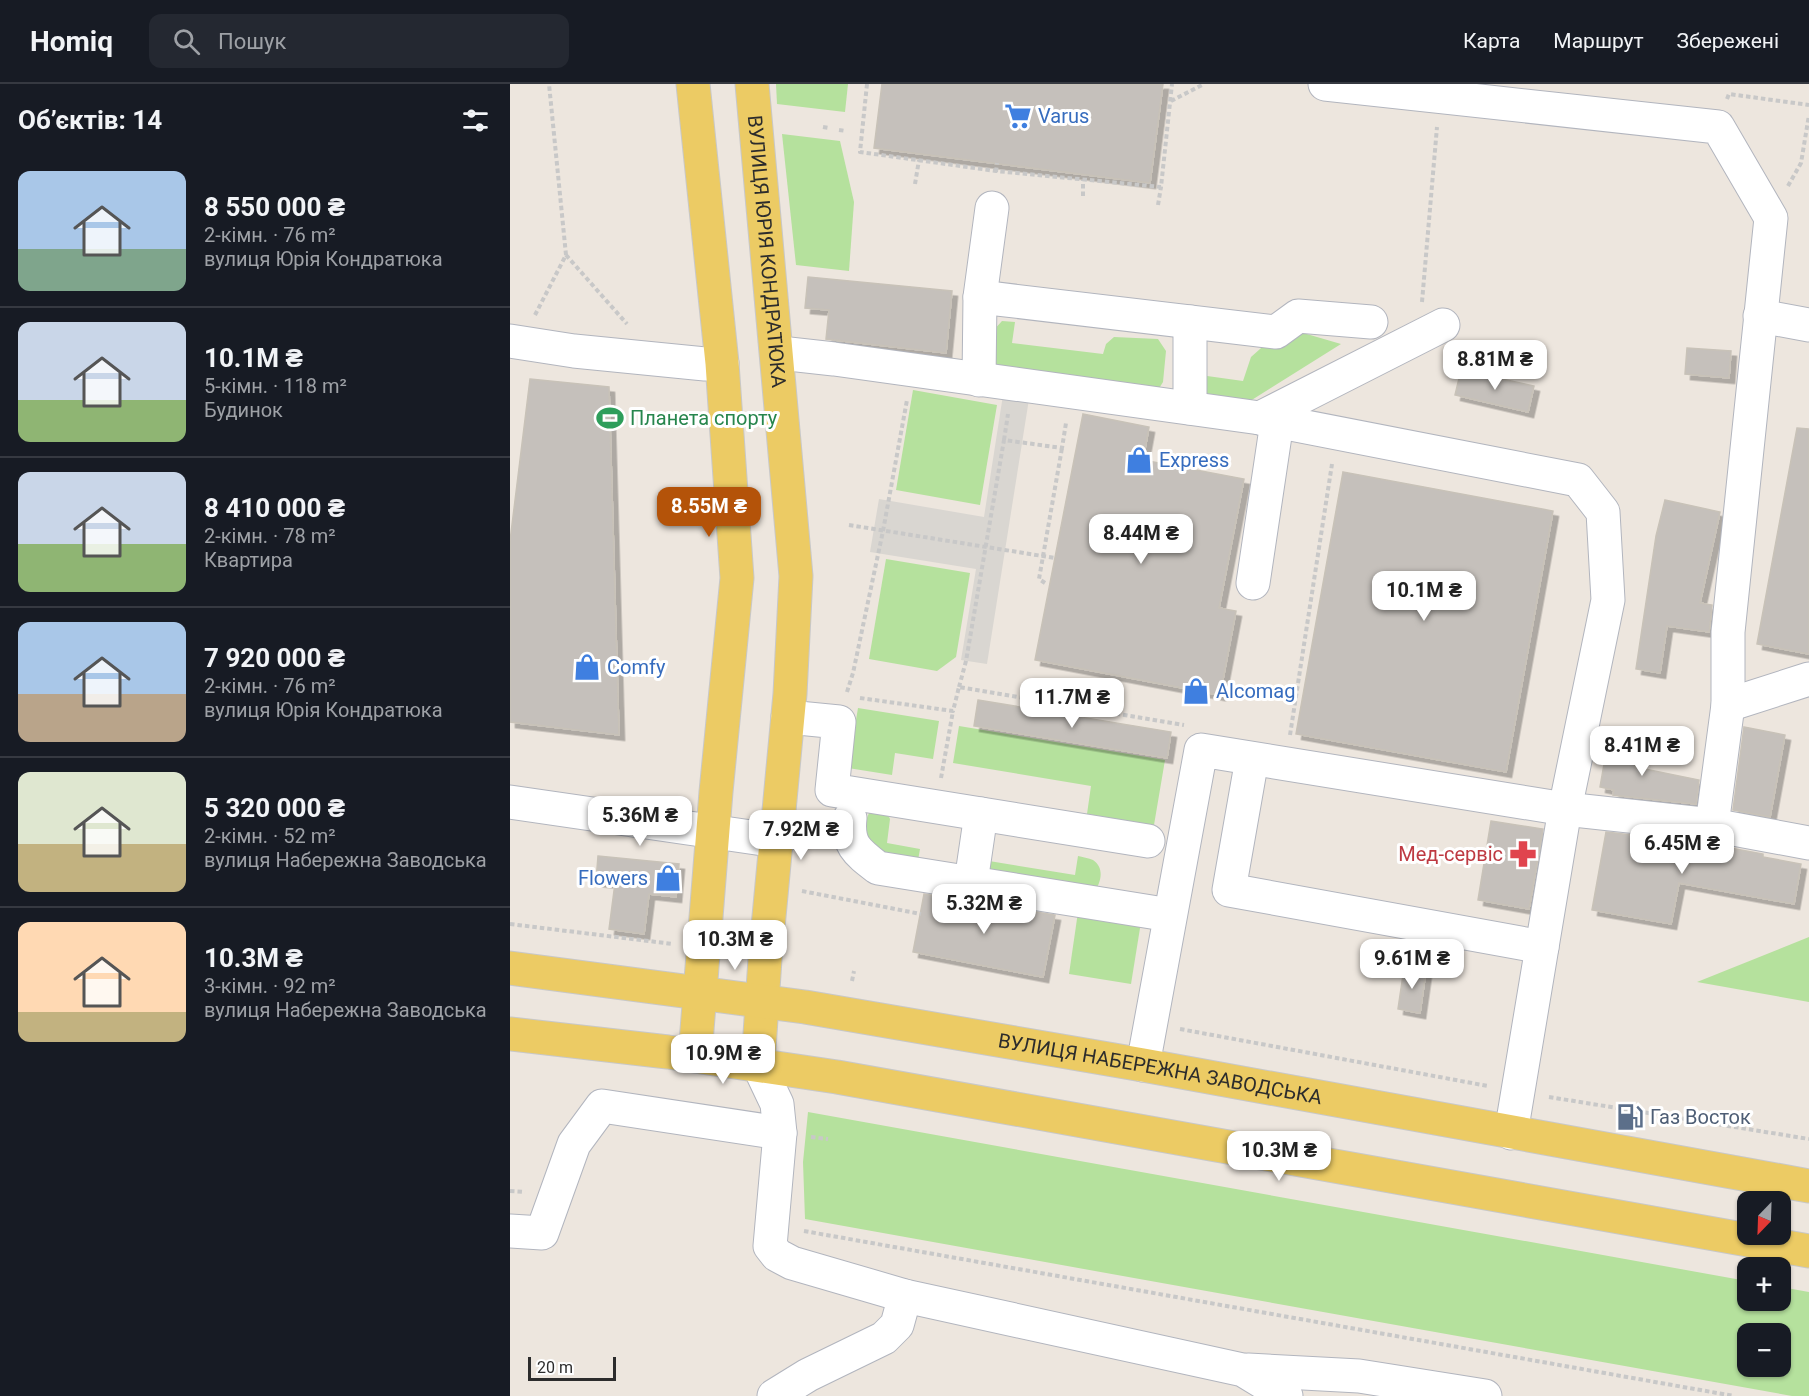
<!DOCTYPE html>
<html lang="uk">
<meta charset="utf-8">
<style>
:root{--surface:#171b24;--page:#242831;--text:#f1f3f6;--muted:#9ea1a6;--line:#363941;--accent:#b45309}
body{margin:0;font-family:Roboto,sans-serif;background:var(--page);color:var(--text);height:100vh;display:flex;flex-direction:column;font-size:22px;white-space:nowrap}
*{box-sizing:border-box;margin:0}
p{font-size:20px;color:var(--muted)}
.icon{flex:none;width:33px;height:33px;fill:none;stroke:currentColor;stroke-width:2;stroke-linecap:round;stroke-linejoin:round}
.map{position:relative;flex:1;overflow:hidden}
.sheet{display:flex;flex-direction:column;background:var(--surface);width:510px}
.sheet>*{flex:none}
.needle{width:39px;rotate:203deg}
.buttons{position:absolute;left:1227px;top:1107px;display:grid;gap:12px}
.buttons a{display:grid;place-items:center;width:54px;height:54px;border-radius:12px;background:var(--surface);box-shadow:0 2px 4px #0004;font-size:30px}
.scale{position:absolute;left:18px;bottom:15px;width:88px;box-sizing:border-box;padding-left:6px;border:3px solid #2c2c2c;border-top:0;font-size:16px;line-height:21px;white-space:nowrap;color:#2c2c2c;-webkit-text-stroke:4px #fff;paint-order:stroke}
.price{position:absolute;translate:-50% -51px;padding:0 14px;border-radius:12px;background:#fff;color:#222;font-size:20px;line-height:39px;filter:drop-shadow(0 2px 3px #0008)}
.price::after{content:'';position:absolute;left:50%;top:36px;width:18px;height:14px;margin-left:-9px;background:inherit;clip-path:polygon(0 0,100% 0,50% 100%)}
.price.current{background:var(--accent);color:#fff}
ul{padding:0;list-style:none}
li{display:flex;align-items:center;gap:18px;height:150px;padding:0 18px}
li+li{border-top:2px solid var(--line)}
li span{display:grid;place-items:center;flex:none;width:168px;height:120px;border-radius:12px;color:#555}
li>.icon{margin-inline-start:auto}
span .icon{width:72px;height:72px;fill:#fffc;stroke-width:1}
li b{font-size:26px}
h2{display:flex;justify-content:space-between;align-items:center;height:72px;padding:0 18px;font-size:26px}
header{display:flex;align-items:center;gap:36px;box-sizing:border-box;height:84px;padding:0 30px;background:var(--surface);border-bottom:2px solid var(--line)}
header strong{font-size:28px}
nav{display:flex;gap:33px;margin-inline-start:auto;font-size:21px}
.search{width:420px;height:54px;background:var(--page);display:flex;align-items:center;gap:15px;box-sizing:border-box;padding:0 21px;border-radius:12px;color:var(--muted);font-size:22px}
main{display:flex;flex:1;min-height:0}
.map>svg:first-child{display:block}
</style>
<header>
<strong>Homiq</strong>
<div class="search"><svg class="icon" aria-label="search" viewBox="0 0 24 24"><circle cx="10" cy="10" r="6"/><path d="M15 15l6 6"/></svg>Пошук</div>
<nav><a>Карта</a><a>Маршрут</a><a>Збережені</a></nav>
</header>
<main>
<section class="sheet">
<h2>Об’єктів: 14<svg class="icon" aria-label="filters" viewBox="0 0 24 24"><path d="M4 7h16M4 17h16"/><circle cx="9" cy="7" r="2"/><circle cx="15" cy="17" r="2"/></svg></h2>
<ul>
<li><span style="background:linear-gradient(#a9c7e8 65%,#7fa58c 0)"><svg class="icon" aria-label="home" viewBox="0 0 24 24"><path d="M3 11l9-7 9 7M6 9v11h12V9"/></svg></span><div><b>8 550 000 ₴</b><p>2-кімн. · 76 m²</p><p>вулиця Юрія Кондратюка</p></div></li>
<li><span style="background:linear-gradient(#c9d6e8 65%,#8fb573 0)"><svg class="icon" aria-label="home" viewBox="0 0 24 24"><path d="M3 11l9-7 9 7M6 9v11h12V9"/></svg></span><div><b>10.1M ₴</b><p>5-кімн. · 118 m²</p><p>Будинок</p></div></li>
<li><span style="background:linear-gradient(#c9d6e8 60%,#8fb573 0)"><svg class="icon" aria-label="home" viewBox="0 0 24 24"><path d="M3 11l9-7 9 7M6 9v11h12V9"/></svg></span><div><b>8 410 000 ₴</b><p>2-кімн. · 78 m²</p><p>Квартира</p></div></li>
<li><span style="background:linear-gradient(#a9c7e8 60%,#b9a48a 0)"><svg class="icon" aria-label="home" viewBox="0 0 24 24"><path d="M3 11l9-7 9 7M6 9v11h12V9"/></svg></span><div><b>7 920 000 ₴</b><p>2-кімн. · 76 m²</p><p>вулиця Юрія Кондратюка</p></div></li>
<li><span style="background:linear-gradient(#dfe7d0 60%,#c2b280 0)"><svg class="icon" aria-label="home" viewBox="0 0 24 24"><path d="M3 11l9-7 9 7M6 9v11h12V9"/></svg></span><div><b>5 320 000 ₴</b><p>2-кімн. · 52 m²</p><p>вулиця Набережна Заводська</p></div></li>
<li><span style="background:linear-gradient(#ffd9b3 75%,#c2b280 0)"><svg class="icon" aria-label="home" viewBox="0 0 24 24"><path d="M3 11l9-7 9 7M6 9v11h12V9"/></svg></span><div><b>10.3M ₴</b><p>3-кімн. · 92 m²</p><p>вулиця Набережна Заводська</p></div></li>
</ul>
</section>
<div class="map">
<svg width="1299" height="1312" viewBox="0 0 1299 1312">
<defs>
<filter id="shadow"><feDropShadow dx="5.5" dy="5.5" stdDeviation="0" flood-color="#0004"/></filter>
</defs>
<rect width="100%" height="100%" fill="#ede6de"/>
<!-- green -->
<g fill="#b5e19d" fill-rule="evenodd">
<path d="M266 0H338L335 28 267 20Z"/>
<path d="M272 50 330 57 344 118 339 187 286 181Z"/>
<path d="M492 237 505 238 502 259 593 270 596 260 604 253 648 255 656 267 653 298 648 306 494 287 483 280 481 249Z"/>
<path d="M783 246 831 260 729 324 692 318 690 291 733 297 741 273 759 257Z"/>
<path d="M403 306 487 321 470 421 386 406Z"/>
<path d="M376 475 460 489 446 573 427 587 359 575Z"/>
<path d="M348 624 429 637 423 675 385 669 382 691 338 684Z"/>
<path d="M449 642 655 676 644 741 577 730 581 702 443 679Z"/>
<path d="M359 729 378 731 380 735 377 759 410 765 407 782 374 776 352 746Z"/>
<path d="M568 772C572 773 579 774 583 776 595 784 591 799 584 808L470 792 473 776 565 791Z"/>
<path d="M568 828 631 838 621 900 559 890Z"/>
<path d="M1299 853V918L1187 898Z"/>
<path d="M298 1028 1237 1197 1238 1216H1270L1271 1203 1299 1208V1312H1282L295 1135 293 1078ZM1238 1250H1270V1282H1238Z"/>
</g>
<!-- plaza -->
<path fill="#d9d6d1" d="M493 311 519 315 477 580 451 576 466 485 360 468 369 415 474 433Z"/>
<!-- building -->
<g fill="#c5c0bb" stroke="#c8c2b8" stroke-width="1.5" filter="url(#shadow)">
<path d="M372 0H653L640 99 364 64Z"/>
<path d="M298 193 442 207 436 269 316 255 319 226 295 224Z"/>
<path d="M1177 264 1221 267 1219 294 1175 290Z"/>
<path d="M951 286 1024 302 1018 328 945 311Z"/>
<path d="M20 295 99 303 109 651 0 638V457Z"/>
<path d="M573 330 639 343 633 376 734 395 709 524 726 527 710 611 525 576Z"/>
<path d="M1287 344 1299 345V570L1247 560Z"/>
<path d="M833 388 1043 427 996 688 786 650Z"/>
<path d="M1155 416 1210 428 1190 519 1202 521 1199 548 1157 542 1150 589 1126 585 1146 452Z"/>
<path d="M468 616 661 648 657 674 464 642Z"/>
<path d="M1234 643 1275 651 1260 733 1223 726Z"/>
<path d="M1099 652 1129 658 1125 683 1189 696 1186 720 1103 711 1104 706 1090 703Z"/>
<path d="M981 737 1033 745 1019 825 968 816Z"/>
<path d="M1096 748 1199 760 1253 770V773L1291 780 1284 820 1169 799 1161 840 1082 826Z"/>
<path d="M88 772 169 780 166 813 139 810 134 850 99 845 105 799 86 797Z"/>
<path d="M414 810 545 831 533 893 403 868Z"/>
<path d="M894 884 916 887 910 929 888 925Z"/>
</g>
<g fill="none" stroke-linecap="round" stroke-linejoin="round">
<defs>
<g id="minor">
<path d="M815 0 1208 43 1261 134 1218 548V621L1202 741"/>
<path d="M470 213 766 248 788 232 861 238"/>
<path d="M1250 232 1299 241"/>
<path d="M680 238V324"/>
<path d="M0 257 64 267 195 280 212 279"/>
<path d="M267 271 279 270 324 275 750 334 1068 396 1093 428 1098 516 1055 725 1001 1049"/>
<path d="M469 296 470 213 482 124"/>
<path d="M750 334 933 241"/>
<path d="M743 499 767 338"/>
<path d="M1218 621 1299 595"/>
<path d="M278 633 329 638 322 706 638 757"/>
<path d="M742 675 719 806 1032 863"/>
<path d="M0 718 268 757"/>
<path d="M340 734C337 761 347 768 368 784L660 831"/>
<path d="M461 798 471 730"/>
<path d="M248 980 267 1020 270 1049 260 1162 267 1171 282 1179 395 1212 733 1286 776 1312"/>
<path d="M633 981 691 666 1055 725 1202 741 1299 759"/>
<path d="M0 1147 32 1149 64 1060 92 1022 270 1049"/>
<path d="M738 1286 849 1292 975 1312"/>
<path d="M264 1312 298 1291 374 1254 387 1241 395 1212"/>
</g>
<g id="major">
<path d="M183 0 212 279 227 494 206 708 185 971"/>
<path id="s1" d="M242 0 286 492 280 610 255 875 248 980"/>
<path id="s2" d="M0 884 295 923 633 981 1299 1102"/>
<path d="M0 950 158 968 327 993 1299 1167"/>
</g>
</defs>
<!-- minor casing -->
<use href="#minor" stroke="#b2b5be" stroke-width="35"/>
<!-- major casing -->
<use href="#major" stroke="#c8c8c8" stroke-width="35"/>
<!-- path -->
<g stroke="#c8c8c8" stroke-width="4" stroke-dasharray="4.5 3" stroke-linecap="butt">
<path d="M357 0 350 68 486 87 651 103 662 0"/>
<path d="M1217 15 1219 10 1299 21"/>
<path d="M661 17 694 0"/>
<path d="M313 43 319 44"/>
<path d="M329 46 336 47"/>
<path d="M486 88 487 79"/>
<path d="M405 100 409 76"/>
<path d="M1278 102 1291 79 1299 31"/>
<path d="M573 112V96"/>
<path d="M648 121 651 103"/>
<path d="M56 171 117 240"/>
<path d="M912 218 927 43"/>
<path d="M25 231 56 171 39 0"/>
<path d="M494 356 498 330"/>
<path d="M339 441 545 474"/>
<path d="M535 499 529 495 552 364"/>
<path d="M449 603 456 577 494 356 552 364 556 339"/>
<path d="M337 608 343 589 373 447 397 316"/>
<path d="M350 614 443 627 449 603 674 641"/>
<path d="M780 651 822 380"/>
<path d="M431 694 443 627"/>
<path d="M292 807 411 830"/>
<path d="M0 840 163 860"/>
<path d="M342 897 344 887"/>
<path d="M670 945 978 1002"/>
<path d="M1039 1013 1299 1055"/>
<path d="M301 1053 318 1055"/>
<path d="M0 1107 15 1108"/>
<path d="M294 1147 1224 1312"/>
</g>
<!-- minor -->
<use href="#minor" stroke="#fff" stroke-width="33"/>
<!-- major -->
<use href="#major" stroke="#eccb64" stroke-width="33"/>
</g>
<!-- icons -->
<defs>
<symbol id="supermarket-bare" viewBox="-9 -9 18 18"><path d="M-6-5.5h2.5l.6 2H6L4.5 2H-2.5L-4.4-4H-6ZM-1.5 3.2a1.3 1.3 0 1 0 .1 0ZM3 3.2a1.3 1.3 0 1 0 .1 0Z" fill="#3f7fe0" stroke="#fff" stroke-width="2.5" paint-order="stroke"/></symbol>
<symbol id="stadium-bare" viewBox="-9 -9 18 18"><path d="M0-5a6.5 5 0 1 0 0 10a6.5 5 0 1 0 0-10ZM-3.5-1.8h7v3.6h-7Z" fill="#2e9e5b" stroke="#fff" stroke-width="2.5" paint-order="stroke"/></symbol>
<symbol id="shop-bare" viewBox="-9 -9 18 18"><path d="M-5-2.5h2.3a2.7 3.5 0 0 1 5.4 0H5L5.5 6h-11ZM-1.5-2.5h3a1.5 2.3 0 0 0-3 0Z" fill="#3f7fe0" stroke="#fff" stroke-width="2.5" paint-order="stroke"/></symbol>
<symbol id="pharmacy-bare" viewBox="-9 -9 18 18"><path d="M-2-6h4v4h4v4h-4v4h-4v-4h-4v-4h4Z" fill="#e0444e" stroke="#fff" stroke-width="2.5" paint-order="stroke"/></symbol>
<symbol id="fuel-bare" viewBox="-9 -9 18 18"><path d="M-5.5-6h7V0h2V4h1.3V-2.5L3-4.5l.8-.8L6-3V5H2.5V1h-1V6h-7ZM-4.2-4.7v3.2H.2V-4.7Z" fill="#5c6f8a" stroke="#fff" stroke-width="2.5" paint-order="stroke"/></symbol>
</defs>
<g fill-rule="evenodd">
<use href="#supermarket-bare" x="489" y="13" width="38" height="38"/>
<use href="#stadium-bare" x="81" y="315" width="38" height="38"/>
<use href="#shop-bare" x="610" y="357" width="38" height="38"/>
<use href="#shop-bare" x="58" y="564" width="38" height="38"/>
<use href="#shop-bare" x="667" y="588" width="38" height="38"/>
<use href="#pharmacy-bare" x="994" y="751" width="38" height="38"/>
<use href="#shop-bare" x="139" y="775" width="38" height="38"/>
<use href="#fuel-bare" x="1101" y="1014" width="38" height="38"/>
</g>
<g text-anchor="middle" stroke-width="6" stroke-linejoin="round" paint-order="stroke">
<!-- shop labels -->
<g font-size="20" fill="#366cbe" stroke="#fff" text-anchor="start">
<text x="528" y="39">Varus</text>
<text x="649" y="383">Express</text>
<text x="97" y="590">Comfy</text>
<text x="706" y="614">Alcomag</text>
<text x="138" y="801" text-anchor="end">Flowers</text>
</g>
<!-- street labels -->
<g font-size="20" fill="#2c2c2c" stroke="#fff">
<text dy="7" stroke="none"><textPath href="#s1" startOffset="168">ВУЛИЦЯ ЮРІЯ КОНДРАТЮКА</textPath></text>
<text dy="7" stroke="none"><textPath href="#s2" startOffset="658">ВУЛИЦЯ НАБЕРЕЖНА ЗАВОДСЬКА</textPath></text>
</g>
<!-- leisure labels -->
<g font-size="20" fill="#27864d" stroke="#fff" text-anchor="start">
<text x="120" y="341">Планета спорту</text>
</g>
<!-- health labels -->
<g font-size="20" fill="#be3a42" stroke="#fff" text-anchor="end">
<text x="993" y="777">Мед-сервіс</text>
</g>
<!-- service labels -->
<g font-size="20" fill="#4e5e75" stroke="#fff" text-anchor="start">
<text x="1140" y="1040">Газ Восток</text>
</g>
</g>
</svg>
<div class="buttons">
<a><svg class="needle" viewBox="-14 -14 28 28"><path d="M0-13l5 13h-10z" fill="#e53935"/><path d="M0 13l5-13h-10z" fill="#9ea1a6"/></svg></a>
<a>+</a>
<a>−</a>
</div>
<div class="scale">20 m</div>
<b class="price" style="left:985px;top:307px">8.81M ₴</b>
<b class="price current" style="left:199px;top:454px">8.55M ₴</b>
<b class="price" style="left:631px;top:481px">8.44M ₴</b>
<b class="price" style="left:914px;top:538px">10.1M ₴</b>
<b class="price" style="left:562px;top:645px">11.7M ₴</b>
<b class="price" style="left:1132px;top:693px">8.41M ₴</b>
<b class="price" style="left:130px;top:763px">5.36M ₴</b>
<b class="price" style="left:291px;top:777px">7.92M ₴</b>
<b class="price" style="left:1172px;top:791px">6.45M ₴</b>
<b class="price" style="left:474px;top:851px">5.32M ₴</b>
<b class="price" style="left:225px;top:887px">10.3M ₴</b>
<b class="price" style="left:902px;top:906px">9.61M ₴</b>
<b class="price" style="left:213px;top:1001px">10.9M ₴</b>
<b class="price" style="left:769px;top:1098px">10.3M ₴</b>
</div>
</main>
